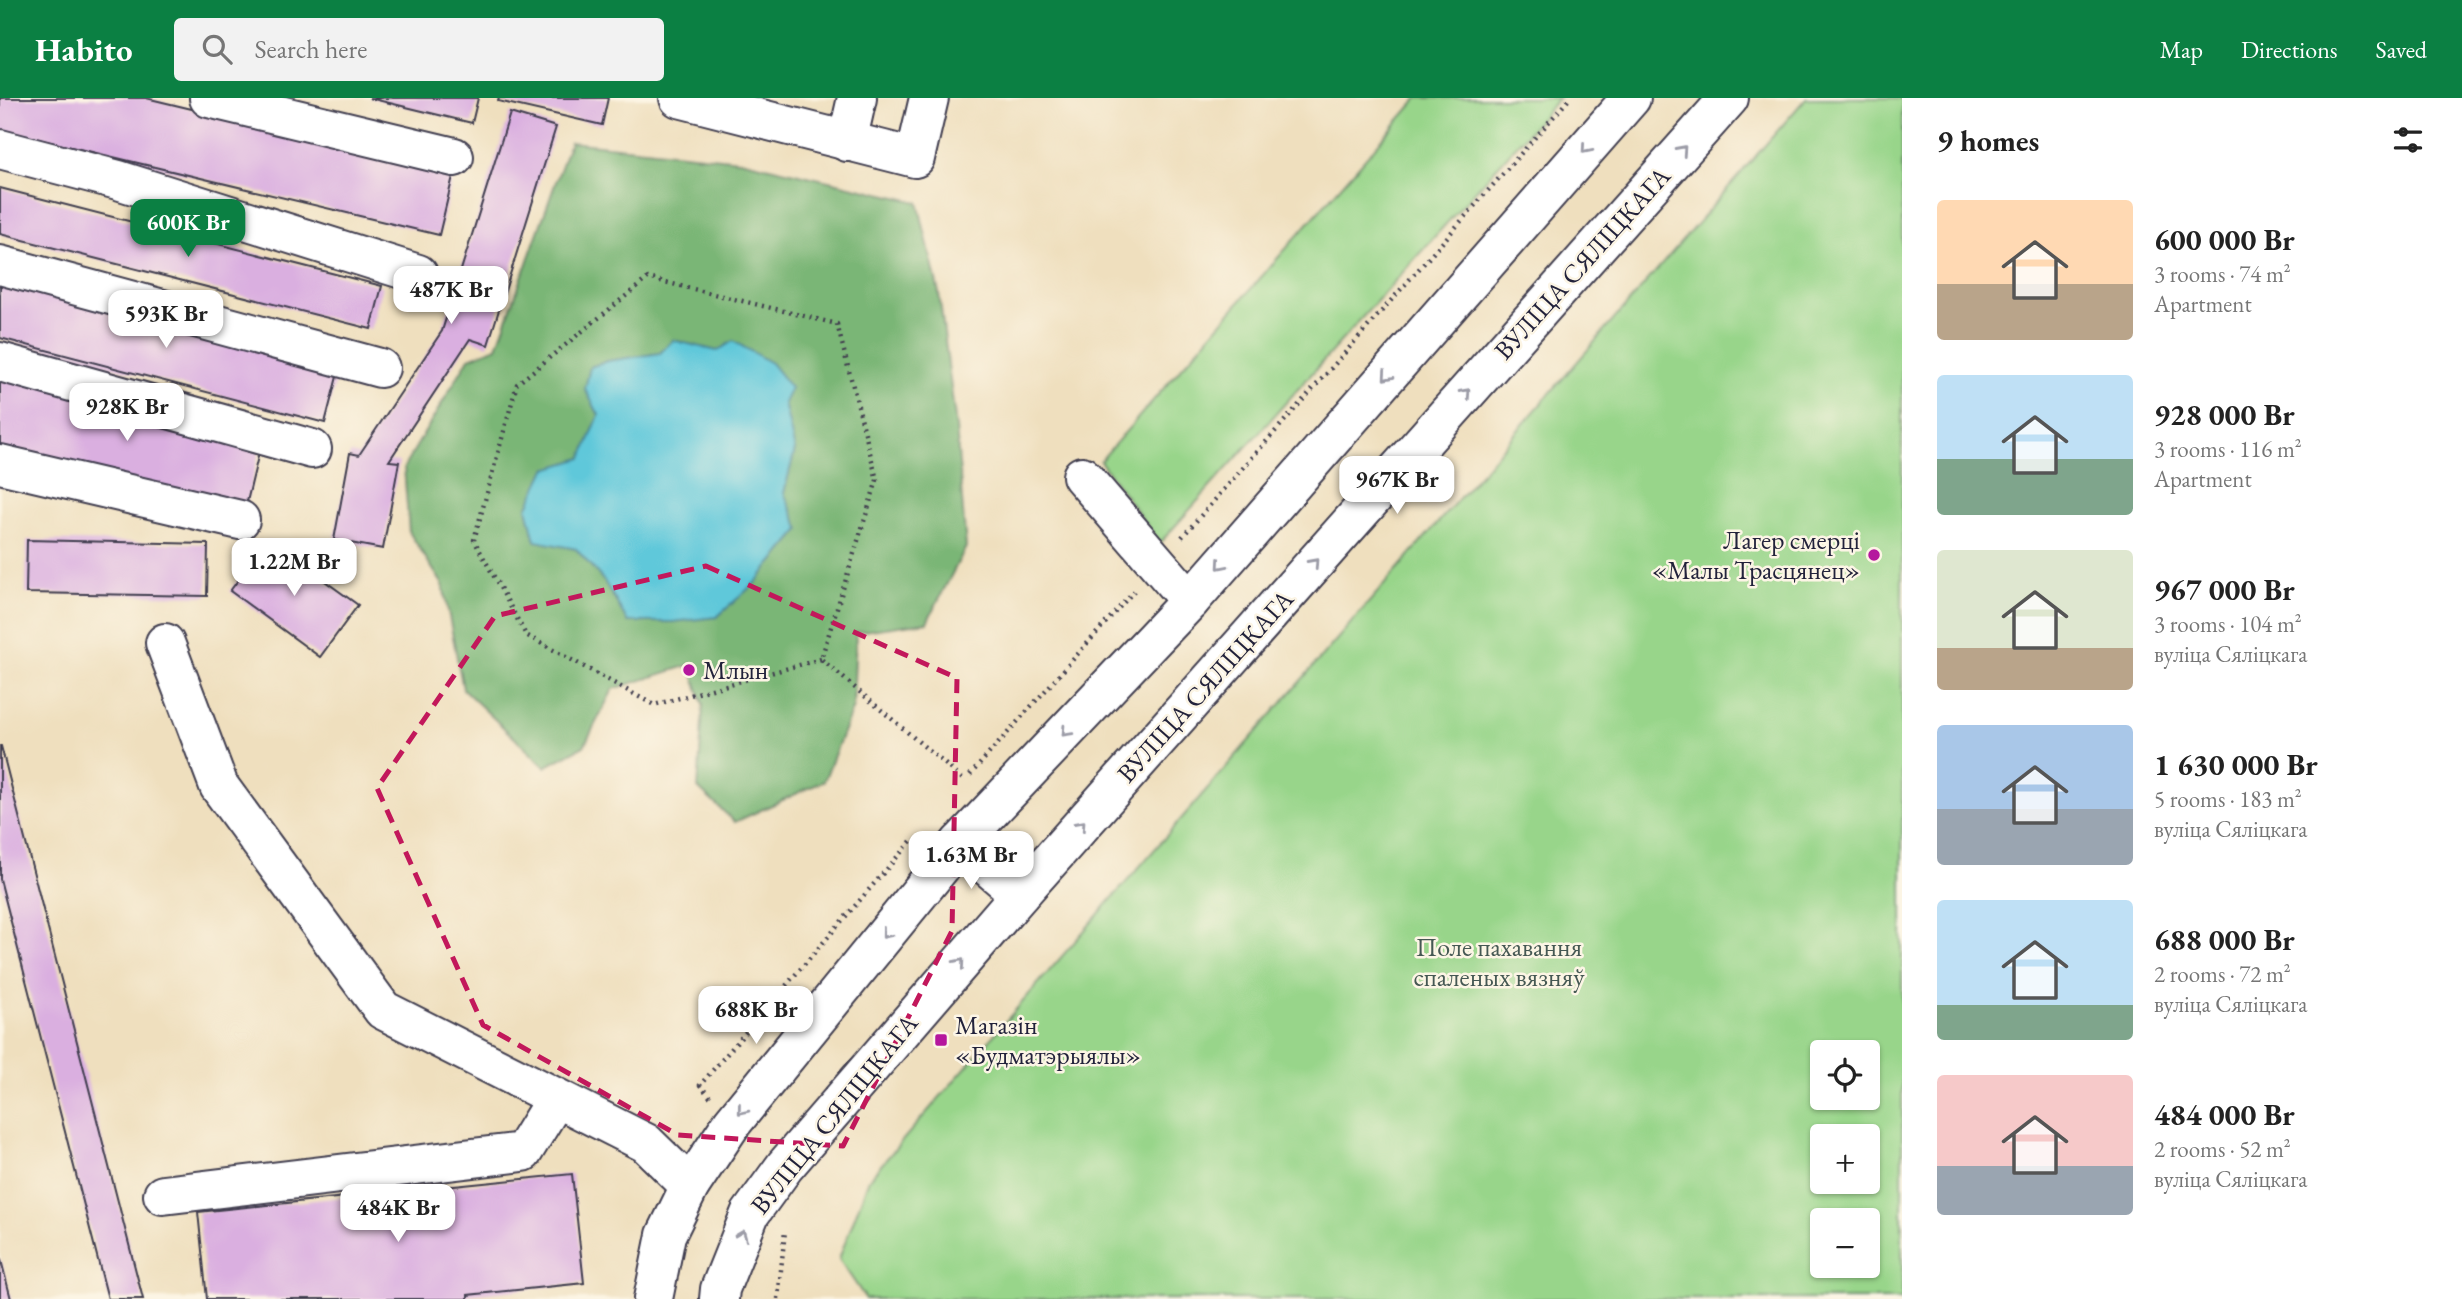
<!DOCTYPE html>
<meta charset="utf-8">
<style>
:root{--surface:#fff;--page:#f2f2f2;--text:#222;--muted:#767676;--accent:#0b8043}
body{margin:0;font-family:"EB Garamond",serif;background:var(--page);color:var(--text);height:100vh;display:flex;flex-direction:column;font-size:26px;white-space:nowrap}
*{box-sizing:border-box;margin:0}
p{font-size:23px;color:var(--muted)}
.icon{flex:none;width:38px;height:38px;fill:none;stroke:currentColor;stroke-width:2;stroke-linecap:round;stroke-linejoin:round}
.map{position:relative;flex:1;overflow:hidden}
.drawer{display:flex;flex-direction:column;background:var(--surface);width:560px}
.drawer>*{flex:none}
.buttons{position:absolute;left:1810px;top:942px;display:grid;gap:14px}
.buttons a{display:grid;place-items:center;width:70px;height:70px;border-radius:7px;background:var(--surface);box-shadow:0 2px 5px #0004;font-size:35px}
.price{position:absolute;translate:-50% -60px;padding:0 16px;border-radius:14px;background:#fff;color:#222;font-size:23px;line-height:46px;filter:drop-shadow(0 2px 4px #0008)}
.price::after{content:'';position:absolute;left:50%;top:42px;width:21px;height:16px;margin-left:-10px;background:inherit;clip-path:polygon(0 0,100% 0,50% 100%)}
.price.current{background:var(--accent);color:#fff}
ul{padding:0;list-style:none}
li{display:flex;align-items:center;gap:21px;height:175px;padding:0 35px}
li span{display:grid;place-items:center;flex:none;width:196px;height:140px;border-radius:7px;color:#555}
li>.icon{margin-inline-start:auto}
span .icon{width:84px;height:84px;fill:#fffc;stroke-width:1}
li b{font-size:30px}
h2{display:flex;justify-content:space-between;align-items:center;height:84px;padding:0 35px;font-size:30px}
header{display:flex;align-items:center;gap:42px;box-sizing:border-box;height:98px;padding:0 35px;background:var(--accent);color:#fff}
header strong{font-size:33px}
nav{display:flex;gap:38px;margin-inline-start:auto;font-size:24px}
.search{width:490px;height:63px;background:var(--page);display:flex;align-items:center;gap:18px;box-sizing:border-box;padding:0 24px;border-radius:7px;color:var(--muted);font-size:26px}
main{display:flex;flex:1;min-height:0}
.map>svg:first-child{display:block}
</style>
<header>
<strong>Habito</strong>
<div class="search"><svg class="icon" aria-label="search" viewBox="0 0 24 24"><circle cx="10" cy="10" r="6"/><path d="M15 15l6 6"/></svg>Search here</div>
<nav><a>Map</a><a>Directions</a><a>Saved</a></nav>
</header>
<main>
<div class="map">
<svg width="1902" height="1201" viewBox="0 0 1902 1201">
<rect width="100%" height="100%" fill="#fcf5e5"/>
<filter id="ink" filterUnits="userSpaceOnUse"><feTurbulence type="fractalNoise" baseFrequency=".0143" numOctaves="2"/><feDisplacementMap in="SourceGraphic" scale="14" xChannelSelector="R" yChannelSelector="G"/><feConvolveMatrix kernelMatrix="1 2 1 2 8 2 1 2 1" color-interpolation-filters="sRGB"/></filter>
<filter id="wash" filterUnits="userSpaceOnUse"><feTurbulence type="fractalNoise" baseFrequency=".00686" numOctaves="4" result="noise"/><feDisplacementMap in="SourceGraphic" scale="28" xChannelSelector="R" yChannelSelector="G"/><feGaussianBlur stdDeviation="1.57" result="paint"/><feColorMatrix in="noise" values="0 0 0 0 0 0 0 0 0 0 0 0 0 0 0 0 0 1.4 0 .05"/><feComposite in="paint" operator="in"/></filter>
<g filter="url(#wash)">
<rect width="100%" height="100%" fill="#efdfbe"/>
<!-- green -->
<g fill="#98d58a" stroke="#5d7c62" stroke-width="2" fill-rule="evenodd">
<path d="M1418 0H1559L1160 445 1100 363Z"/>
<path d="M1806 0H1902V1201H866L839 1161 869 1081ZM1822 954H1867V999H1822ZM1822 1038H1867V1083H1822ZM1822 1122H1867V1167H1822Z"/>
</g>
<!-- forest -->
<path fill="#7ab676" stroke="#4e6c58" stroke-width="2" d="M570 44 740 62 918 104 939 195 956 329 966 449 927 524 856 534 853 609 824 683 735 724 698 690 703 606 690 567 613 591 584 648 545 669 463 591 443 487 409 434 404 369 469 260 497 249Z"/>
<!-- water -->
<path fill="#5fc8da" stroke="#40758a" stroke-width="2" d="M673 242 717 253 733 243 771 265 791 290 784 305 795 352 784 395 800 432 755 485 717 519 673 524H628L604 483 576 451 535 443 527 410 546 371 582 360 599 317 585 291 590 269 607 263 660 255Z"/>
<g id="blocks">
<!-- building -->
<g fill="#daafe0">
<path d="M0 0H146L454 74 439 137 0 32Z"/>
<path d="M369 0H478L472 25Z"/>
<path d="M499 0H608L602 27 498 3Z"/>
<path d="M510 15 556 29 488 247 470 241 389 363 399 364 383 451 334 442 350 355 359 357 442 233Z"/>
<path d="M0 90 382 188 371 231 0 136Z"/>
<path d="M0 178 340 267 325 325 0 240Z"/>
<path d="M0 277 262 342 245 412 0 351Z"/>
<path d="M27 442 208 446 207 498 26 495Z"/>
<path d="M268 442 358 507 320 559 230 493Z"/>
<path d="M0 648H1L143 1201H108L0 781Z"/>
<path d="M572 1076 584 1185 468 1197V1201H207L198 1114Z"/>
<path d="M0 1162H1L11 1201H0Z"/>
</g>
</g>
</g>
<g filter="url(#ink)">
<use href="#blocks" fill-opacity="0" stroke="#413e4f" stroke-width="2"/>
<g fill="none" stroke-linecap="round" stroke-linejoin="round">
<defs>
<g id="minor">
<path d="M209 0 454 59"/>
<path d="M679 0 915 60 929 0"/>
<path d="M847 44 857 0"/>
<path d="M0 51 118 82 418 176"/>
<path d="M0 167 380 270"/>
<path d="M0 264 312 351"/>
<path d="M0 366 240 422"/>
<path d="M1082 378 1190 503"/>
<path d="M165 545 219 688 383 912 646 1045 690 1088"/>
<path d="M163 1097 523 1054 556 1000"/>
</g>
<g id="major">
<path d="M960 745 1020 796"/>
<path d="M653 1201 666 1137 690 1088 732 1025 960 745 1190 503 1631 0"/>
<path d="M719 1201 720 1191 750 1116 785 1068 1020 796 1729 0"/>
</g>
</defs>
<!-- minor casing -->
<use href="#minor" stroke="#413e4f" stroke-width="42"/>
<!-- major casing -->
<use href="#major" stroke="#413e4f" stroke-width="42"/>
<!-- path -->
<g stroke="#413e4f" stroke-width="4.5" stroke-dasharray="2 5" stroke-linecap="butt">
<path d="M1182 439 1570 0"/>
<path d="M821 561 654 607 526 537 474 442 517 286 648 180 837 226 877 382 821 561 965 683"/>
<path d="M970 677 1134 493"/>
<path d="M710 999 700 987 911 743"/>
<path d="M778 1201 785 1133"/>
</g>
<!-- minor -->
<use href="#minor" stroke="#fff" stroke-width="38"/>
<!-- major -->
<use href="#major" stroke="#fff" stroke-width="38"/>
</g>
<!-- one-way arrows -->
<defs><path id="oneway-chevron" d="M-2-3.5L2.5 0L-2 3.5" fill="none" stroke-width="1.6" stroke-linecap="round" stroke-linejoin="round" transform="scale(1.75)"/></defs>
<g stroke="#9c9ca7">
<use href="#oneway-chevron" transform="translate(1586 51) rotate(131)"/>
<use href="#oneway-chevron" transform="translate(1682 52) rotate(-48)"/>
<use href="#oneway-chevron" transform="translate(1387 278) rotate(131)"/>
<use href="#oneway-chevron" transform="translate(1466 295) rotate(-48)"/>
<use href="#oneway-chevron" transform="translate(1314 465) rotate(-48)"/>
<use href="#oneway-chevron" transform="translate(1221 467) rotate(131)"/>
<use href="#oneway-chevron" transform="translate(1066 634) rotate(133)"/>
<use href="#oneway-chevron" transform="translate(1081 727) rotate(-48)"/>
<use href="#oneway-chevron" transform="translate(886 836) rotate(129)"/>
<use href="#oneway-chevron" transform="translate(960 865) rotate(-49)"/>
<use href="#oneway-chevron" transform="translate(742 1012) rotate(129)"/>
<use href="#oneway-chevron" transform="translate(742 1137) rotate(-68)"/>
</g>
</g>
<!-- marked area -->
<path fill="none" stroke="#c2185b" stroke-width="5" stroke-dasharray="14 9" stroke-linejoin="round" d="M706 468 957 580 952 833 843 1048 678 1037 483 927 377 690 495 518Z"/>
<!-- markers -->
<g fill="#b5179e" stroke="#fcf5e5" stroke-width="2.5">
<circle cx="1874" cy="457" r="7"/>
<circle cx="689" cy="572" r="7"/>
<rect x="934" y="935" width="14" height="14" rx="3.5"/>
</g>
<g text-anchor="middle" stroke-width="5" stroke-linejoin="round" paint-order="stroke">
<!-- street labels -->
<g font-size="26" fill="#22223b" stroke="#fcf5e5">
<text transform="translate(1582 165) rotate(-48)" y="9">ВУЛІЦА СЯЛІЦКАГА</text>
<text transform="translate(1205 588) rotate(-48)" y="9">ВУЛІЦА СЯЛІЦКАГА</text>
<text transform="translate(834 1016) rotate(-51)" y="9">ВУЛІЦА СЯЛІЦКАГА</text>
</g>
<!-- poi labels -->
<g font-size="26" fill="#22223b" stroke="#fcf5e5" text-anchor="start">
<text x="1860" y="451" text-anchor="end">Лагер смерці<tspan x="1860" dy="30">«Малы Трасцянец»</tspan></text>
<text x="703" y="581">Млын</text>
<text x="955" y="936">Магазін<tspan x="955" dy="30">«Будматэрыялы»</tspan></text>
</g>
<!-- park labels -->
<g font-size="26" fill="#455853" stroke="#fcf5e5">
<text x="1499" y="858">Поле пахавання<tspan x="1499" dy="30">спаленых вязняў</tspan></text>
</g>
</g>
</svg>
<div class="buttons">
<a><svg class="icon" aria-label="locate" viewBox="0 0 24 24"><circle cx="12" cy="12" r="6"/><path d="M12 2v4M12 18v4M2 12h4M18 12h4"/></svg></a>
<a>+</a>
<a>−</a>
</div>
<b class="price current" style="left:188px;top:161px">600K Br</b>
<b class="price" style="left:451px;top:228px">487K Br</b>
<b class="price" style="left:166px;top:252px">593K Br</b>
<b class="price" style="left:127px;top:345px">928K Br</b>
<b class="price" style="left:1397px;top:418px">967K Br</b>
<b class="price" style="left:294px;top:500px">1.22M Br</b>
<b class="price" style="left:971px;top:793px">1.63M Br</b>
<b class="price" style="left:756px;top:948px">688K Br</b>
<b class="price" style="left:398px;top:1146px">484K Br</b>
</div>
<section class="drawer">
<h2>9 homes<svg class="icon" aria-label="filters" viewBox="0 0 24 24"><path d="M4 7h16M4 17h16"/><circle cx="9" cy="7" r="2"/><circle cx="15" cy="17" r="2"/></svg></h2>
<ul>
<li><span style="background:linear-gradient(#ffd9b3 60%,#b9a48a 0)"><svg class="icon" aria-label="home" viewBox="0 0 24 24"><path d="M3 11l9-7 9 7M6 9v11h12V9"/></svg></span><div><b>600 000 Br</b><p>3 rooms · 74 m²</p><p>Apartment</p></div></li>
<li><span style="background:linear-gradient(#bfe0f5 60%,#7fa58c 0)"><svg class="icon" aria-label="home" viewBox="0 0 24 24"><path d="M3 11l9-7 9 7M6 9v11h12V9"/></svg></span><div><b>928 000 Br</b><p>3 rooms · 116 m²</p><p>Apartment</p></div></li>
<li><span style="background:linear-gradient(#dfe7d0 70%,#b9a48a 0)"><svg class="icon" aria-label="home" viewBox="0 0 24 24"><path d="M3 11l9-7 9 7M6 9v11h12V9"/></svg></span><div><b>967 000 Br</b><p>3 rooms · 104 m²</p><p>вуліца Сяліцкага</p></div></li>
<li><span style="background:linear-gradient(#a9c7e8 60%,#9aa5b1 0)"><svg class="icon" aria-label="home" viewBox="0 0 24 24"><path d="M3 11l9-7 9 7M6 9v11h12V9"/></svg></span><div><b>1 630 000 Br</b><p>5 rooms · 183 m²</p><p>вуліца Сяліцкага</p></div></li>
<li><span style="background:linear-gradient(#bfe0f5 75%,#7fa58c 0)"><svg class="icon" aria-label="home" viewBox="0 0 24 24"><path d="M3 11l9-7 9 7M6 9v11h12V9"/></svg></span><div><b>688 000 Br</b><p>2 rooms · 72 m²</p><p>вуліца Сяліцкага</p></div></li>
<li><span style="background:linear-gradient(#f6c9c9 65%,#9aa5b1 0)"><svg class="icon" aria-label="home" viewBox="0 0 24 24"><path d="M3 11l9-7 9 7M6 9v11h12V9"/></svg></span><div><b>484 000 Br</b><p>2 rooms · 52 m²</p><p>вуліца Сяліцкага</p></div></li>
</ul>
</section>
</main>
